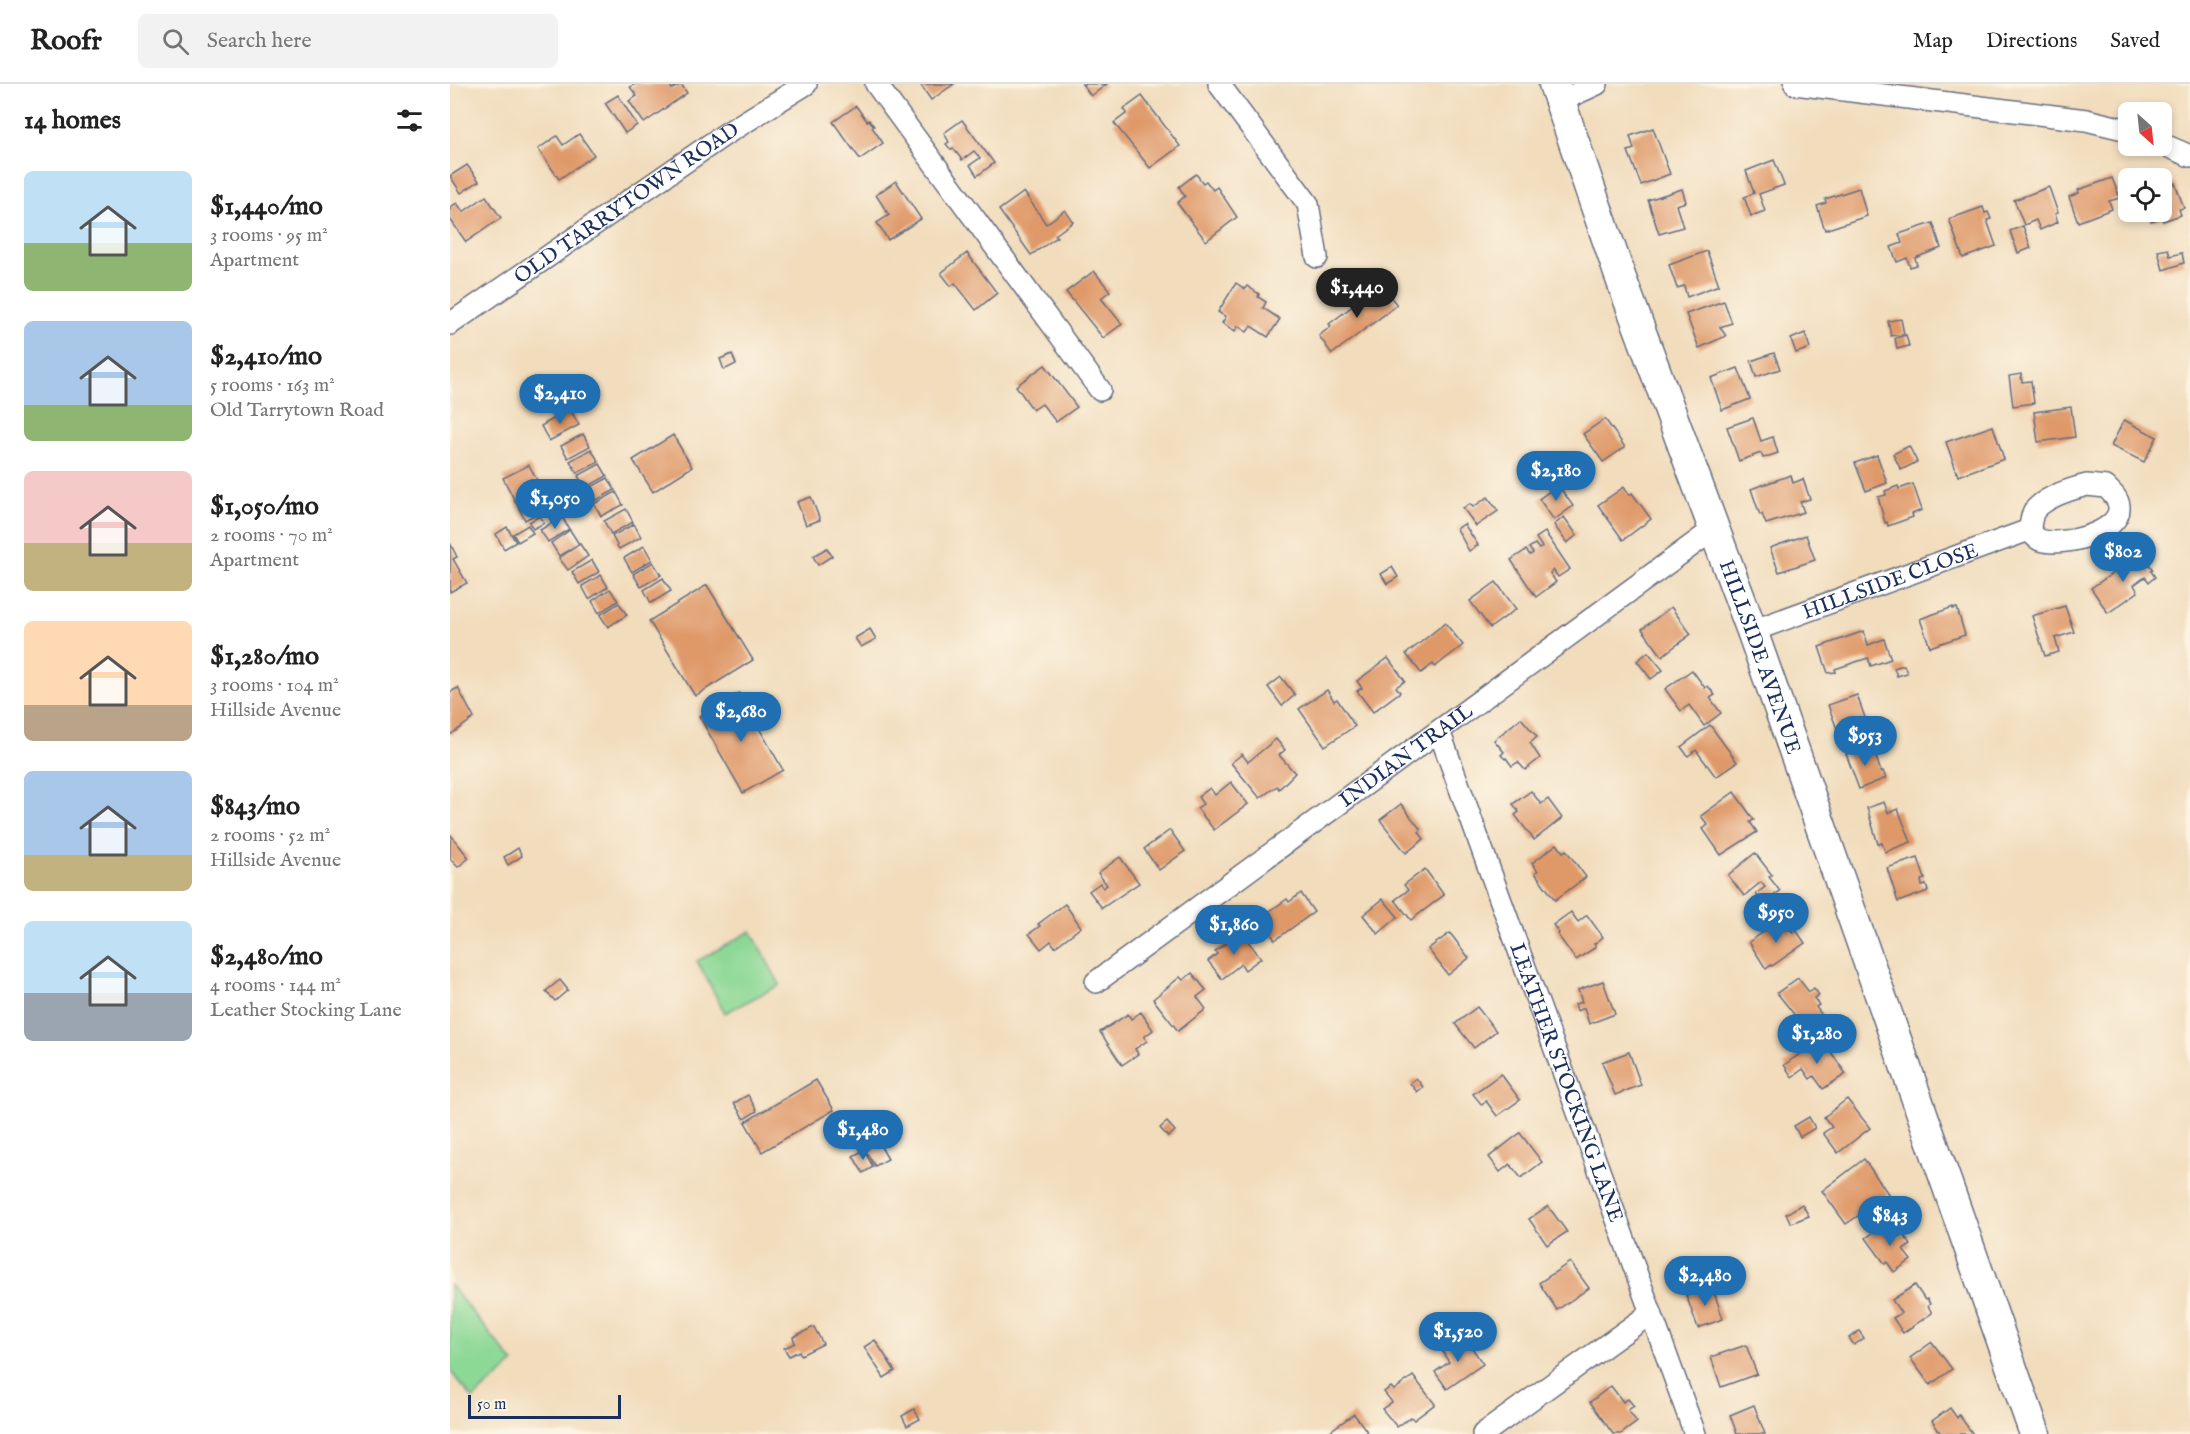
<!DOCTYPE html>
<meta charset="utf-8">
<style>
:root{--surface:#fff;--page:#f2f2f2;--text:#222;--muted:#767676;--line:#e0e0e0;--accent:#1f6fb2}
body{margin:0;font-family:"IM FELL English",serif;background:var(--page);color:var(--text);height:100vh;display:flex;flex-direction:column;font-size:22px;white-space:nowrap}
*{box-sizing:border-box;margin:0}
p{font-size:20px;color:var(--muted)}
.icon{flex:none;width:33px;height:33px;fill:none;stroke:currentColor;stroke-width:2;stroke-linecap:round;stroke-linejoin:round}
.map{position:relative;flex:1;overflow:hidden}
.sheet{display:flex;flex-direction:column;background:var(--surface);width:450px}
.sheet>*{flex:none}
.needle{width:39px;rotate:153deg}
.tools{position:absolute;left:1668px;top:18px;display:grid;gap:12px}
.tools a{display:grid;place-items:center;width:54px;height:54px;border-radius:9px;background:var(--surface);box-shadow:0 3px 9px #0003;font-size:30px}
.scale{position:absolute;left:18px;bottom:15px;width:153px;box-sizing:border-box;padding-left:6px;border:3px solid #1b2f5e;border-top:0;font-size:16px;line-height:21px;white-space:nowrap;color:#1b2f5e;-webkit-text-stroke:4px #fcf5e5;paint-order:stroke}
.price{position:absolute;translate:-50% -51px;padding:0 14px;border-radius:21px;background:var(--accent);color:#fff;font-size:20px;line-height:39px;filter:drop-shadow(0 2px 3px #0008)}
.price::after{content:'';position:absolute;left:50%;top:36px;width:18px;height:14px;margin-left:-9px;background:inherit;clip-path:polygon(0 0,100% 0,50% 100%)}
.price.selected{background:#222;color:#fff}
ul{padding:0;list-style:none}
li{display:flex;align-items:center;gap:18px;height:150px;padding:0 24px}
li span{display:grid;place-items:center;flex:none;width:168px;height:120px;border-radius:9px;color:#555}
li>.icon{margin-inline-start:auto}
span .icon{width:72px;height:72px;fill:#fffc;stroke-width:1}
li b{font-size:26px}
h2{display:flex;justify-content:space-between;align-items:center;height:72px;padding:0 24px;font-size:26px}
header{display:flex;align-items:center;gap:36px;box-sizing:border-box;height:84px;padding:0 30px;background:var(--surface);border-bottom:2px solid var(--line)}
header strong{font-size:28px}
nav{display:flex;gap:33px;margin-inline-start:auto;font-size:21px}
.search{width:420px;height:54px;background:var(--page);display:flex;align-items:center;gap:15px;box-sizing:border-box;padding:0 21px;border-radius:9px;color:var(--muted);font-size:22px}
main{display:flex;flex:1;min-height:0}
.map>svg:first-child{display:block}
</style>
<header>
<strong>Roofr</strong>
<div class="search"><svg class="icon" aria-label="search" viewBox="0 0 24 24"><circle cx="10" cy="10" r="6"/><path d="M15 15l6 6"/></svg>Search here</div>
<nav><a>Map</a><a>Directions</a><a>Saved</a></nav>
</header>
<main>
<section class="sheet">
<h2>14 homes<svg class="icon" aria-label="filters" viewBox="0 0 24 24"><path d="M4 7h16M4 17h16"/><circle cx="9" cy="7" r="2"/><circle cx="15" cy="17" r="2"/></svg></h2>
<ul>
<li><span style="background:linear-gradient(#bfe0f5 60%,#8fb573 0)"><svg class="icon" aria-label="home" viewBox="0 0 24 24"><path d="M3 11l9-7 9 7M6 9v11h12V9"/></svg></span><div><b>$1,440/mo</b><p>3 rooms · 95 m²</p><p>Apartment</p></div></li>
<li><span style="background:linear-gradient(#a9c7e8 70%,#8fb573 0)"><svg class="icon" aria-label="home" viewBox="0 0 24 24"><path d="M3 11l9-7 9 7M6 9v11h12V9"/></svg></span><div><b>$2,410/mo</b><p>5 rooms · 163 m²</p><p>Old Tarrytown Road</p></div></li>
<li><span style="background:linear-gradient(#f6c9c9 60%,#c2b280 0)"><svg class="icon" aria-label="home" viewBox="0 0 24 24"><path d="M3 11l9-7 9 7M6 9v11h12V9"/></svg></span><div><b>$1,050/mo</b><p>2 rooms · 70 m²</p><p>Apartment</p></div></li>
<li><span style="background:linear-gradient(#ffd9b3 70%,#b9a48a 0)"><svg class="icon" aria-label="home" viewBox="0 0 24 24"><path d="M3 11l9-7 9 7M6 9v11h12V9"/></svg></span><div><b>$1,280/mo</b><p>3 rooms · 104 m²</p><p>Hillside Avenue</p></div></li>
<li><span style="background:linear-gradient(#a9c7e8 70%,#c2b280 0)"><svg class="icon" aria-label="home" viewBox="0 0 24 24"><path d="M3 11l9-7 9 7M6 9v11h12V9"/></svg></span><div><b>$843/mo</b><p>2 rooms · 52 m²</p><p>Hillside Avenue</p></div></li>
<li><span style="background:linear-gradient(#bfe0f5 60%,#9aa5b1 0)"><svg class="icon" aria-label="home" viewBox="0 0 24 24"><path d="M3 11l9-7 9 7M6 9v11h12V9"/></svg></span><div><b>$2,480/mo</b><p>4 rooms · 144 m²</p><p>Leather Stocking Lane</p></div></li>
</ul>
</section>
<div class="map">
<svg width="1740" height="1350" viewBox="0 0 1740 1350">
<rect width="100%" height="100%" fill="#fcf5e5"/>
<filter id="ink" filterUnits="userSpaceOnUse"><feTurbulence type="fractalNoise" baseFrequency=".0167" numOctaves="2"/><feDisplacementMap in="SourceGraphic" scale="12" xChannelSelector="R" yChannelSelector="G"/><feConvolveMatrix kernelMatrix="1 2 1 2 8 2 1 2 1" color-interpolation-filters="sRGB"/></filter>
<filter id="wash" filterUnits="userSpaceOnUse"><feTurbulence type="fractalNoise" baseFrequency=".008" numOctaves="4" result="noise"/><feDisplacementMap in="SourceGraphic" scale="24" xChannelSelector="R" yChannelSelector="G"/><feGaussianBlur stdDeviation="1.35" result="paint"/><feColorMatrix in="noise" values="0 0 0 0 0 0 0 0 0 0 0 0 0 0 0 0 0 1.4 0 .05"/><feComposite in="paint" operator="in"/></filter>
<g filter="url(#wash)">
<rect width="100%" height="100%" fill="#f1dcbc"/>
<!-- green -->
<g fill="#8cd895" stroke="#54847a" stroke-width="1.5">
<path d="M301 847 330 901 275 929 247 877Z"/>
<path d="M0 1201 64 1279 23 1315 0 1287Z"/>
</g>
<g id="blocks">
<!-- building -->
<g fill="#df9969">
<path d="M185 0H219L222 5 231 0 237 9 194 39 179 17 187 12 180 3Z"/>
<path d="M470 0H504L481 16Z"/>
<path d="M632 0H657L641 12Z"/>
<path d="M168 11 187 41 175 49 155 19Z"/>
<path d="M692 12 730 62 700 84 664 39 677 29 674 25Z"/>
<path d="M406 22 417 37 419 36 424 42 422 43 433 59 410 75 383 38Z"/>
<path d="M512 36 544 79 527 92 520 81 530 74 524 67 512 76 503 64 501 66 496 60 499 58 494 49Z"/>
<path d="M1203 44 1220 90 1191 101 1178 67 1184 65 1180 52Z"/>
<path d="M129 50 144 71 109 95 88 65 107 52 113 61Z"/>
<path d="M1324 76 1334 101 1309 110 1315 127 1301 132 1294 113 1304 109 1296 87Z"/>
<path d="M17 81 29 97 11 109 0 92Z"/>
<path d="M746 90 753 99 756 97 763 106 767 103 787 133 756 157 727 119 735 112 729 103Z"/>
<path d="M1662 94 1670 114 1659 117 1662 125 1628 138 1619 113 1629 109 1628 106Z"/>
<path d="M446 97 471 135 438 156 427 139 439 131 426 111Z"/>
<path d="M1725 99 1734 124 1729 125 1731 131 1713 137 1712 134 1701 137 1697 128H1712V103Z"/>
<path d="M1599 103 1608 129 1605 130 1608 138 1590 146 1586 136 1574 141 1564 116Z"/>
<path d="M1409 104 1417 132 1375 146 1367 122 1376 119 1375 115Z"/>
<path d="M1232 105 1236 118 1226 121 1233 143 1209 150 1198 116Z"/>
<path d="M574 108 596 140 615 126 623 138 605 151 607 153 581 171 549 126Z"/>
<path d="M36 112 51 134 16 158 0 135V123L7 119 13 128Z"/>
<path d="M1533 123 1535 129 1538 128 1541 135 1537 136 1546 162 1513 174 1499 135Z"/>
<path d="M1483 139 1491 164 1465 174 1467 181 1460 183 1457 174 1447 178 1441 163 1452 159 1449 150Z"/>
<path d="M1573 142 1581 164 1568 169 1560 147Z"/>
<path d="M1718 165 1720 172 1732 169 1734 179 1713 186 1708 167Z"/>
<path d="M1257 167 1269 201 1237 213 1234 202 1227 204 1219 181Z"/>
<path d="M517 169 547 209 526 226 505 199 501 202 491 189Z"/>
<path d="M644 187 660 207 651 214 672 240 653 254 616 208Z"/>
<path d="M786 199 795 205 797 202 809 210 808 213 816 218 813 224 830 235 818 253 801 242 797 248 788 242 785 247 772 239 776 233 768 228Z"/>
<path d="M932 202 947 221 882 270 869 252 881 242 879 240 916 212 917 214Z"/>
<path d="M1274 217 1282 239 1270 243 1276 252 1249 264 1236 230Z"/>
<path d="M1451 235 1454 250 1441 252 1438 237Z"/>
<path d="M1355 249 1360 264 1346 269 1341 255Z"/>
<path d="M1456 251 1459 262 1447 265 1445 254Z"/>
<path d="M1324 269 1330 285 1306 293 1301 277Z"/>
<path d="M282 270 286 280 274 286 270 275Z"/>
<path d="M595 281 627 323 606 338 592 320 583 326 566 302Z"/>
<path d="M1288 284 1300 315 1272 326 1261 294Z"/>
<path d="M1571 290 1572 298 1581 297 1584 319 1563 322 1559 292Z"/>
<path d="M1621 323 1625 353 1588 358 1584 328Z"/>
<path d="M120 325 129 341 99 357 91 342Z"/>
<path d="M1303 334 1311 357 1323 353 1328 369 1313 374 1311 369 1289 377 1277 343Z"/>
<path d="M1155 335 1175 363 1153 378 1133 350Z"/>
<path d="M1674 336 1707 353 1694 378 1661 362Z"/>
<path d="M1543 342 1554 375 1508 392 1496 358Z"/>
<path d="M133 350 140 362 118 374 111 362Z"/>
<path d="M223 351 242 383 203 408 183 376Z"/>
<path d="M1459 362 1467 378 1451 386 1443 370Z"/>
<path d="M141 365 149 378 127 389 120 377Z"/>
<path d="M1427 371 1437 399 1416 407 1405 379Z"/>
<path d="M150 380 157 392 135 404 128 392Z"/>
<path d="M79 381 99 419 105 415 109 423 99 428 97 424 75 436 53 394Z"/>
<path d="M1341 391 1343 399 1353 395 1360 415 1350 418 1354 428 1316 440 1312 430 1310 431 1301 405Z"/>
<path d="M158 394 165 406 143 418 136 406Z"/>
<path d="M1463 400 1472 426 1462 430 1463 433 1438 442 1437 438 1435 439 1428 413 1436 411 1435 407 1448 402 1449 405Z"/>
<path d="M1108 401 1123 422 1104 436 1089 415Z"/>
<path d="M1174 403 1179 411 1182 409 1201 435 1173 456 1148 421Z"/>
<path d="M166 408 173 421 151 432 144 420Z"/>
<path d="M361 413 370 436 356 441 347 418Z"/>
<path d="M1038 413 1048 427 1026 442 1013 424 1020 420 1023 423Z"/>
<path d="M176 425 183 438 161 450 154 437Z"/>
<path d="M90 432 94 439 83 445 79 438Z"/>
<path d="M112 433 119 445 98 458 90 446Z"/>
<path d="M1114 433 1127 451 1117 459 1104 441Z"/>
<path d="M184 440 191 453 169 465 162 452Z"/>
<path d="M1014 440 1028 461 1019 467 1007 445Z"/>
<path d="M78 441 83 449 68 458 63 450Z"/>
<path d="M57 443 66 458 54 465 46 450Z"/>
<path d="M120 446 129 460 109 472 101 459Z"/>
<path d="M1095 448 1120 485 1108 493 1103 486 1100 489 1106 498 1086 513 1061 476 1076 466 1080 471 1083 469 1079 464 1085 460 1089 465 1092 463 1086 454Z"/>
<path d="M1356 451 1365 476 1329 488 1320 464Z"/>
<path d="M0 459 7 473 3 475 17 499 0 508Z"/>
<path d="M130 460 138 472 118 486 109 474Z"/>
<path d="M194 462 202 476 182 488 174 474Z"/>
<path d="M377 464 382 472 368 481 363 472Z"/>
<path d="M1692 470 1703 486 1701 487 1705 493 1699 498 1695 493 1684 501 1688 508 1658 529 1641 504Z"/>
<path d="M142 476 149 488 129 500 122 488Z"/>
<path d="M203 478 211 491 191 503 183 490Z"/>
<path d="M942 483 948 493 937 500 931 490Z"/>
<path d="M151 491 158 503 139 515 132 502Z"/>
<path d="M213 494 221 507 201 519 194 506Z"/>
<path d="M1046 498 1066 525 1040 544 1020 517Z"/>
<path d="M257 501 303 576 245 612 199 537Z"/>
<path d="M160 505 168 517 149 529 142 517Z"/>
<path d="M169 519 177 531 158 543 150 531Z"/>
<path d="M1615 522 1624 548 1605 554 1609 568 1595 572 1582 532Z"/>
<path d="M1221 523 1241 550 1212 572 1192 545Z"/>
<path d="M1503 523V525L1507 524 1515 551 1480 563 1470 535Z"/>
<path d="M995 539 1013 561 985 583 983 580 971 589 956 570Z"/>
<path d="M420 545 426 555 411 563 405 554Z"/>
<path d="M1414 547 1418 561 1434 555 1441 575 1421 582 1418 574 1385 585 1386 588 1378 589 1369 563Z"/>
<path d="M1198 568 1213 586 1201 595 1187 577Z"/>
<path d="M938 574 955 597 946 603 950 608 923 628 907 607 912 604 907 597Z"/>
<path d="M1454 581 1457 589 1447 592 1444 584Z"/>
<path d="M1242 586 1255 604 1258 602 1265 611 1260 614 1271 629 1254 642 1239 621 1231 627 1215 605Z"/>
<path d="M831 593 845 611 832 622 818 603Z"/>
<path d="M8 604 24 634 0 651V608Z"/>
<path d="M877 606 884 617 887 615 905 642 875 662 849 625Z"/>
<path d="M289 609 333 686 293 709 249 632Z"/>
<path d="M1407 611 1419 645 1394 654 1390 644 1387 645 1378 621Z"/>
<path d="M1071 634 1087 653 1080 659 1090 674 1075 686 1068 678 1062 682 1056 674 1055 675 1051 671 1054 668 1044 656Z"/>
<path d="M1260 641 1287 678 1266 693 1246 666 1238 672 1231 663Z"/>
<path d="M826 655 835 666 829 671 845 689 829 705 827 702 810 714 781 679 792 670 798 678Z"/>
<path d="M1422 661 1431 688 1433 687 1436 694 1409 705 1396 670Z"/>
<path d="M781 698 798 720 764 746 747 724 753 720 748 713 760 704 765 711Z"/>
<path d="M1081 707 1091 720 1098 715 1112 734 1084 756 1065 731 1069 728 1063 720Z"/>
<path d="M1284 708 1304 736 1300 738 1307 748 1271 771 1253 745 1258 741 1251 732Z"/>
<path d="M1434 718 1438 729 1448 725 1461 758 1435 768 1432 759 1428 760 1417 724Z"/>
<path d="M951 720 971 746 969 748 974 755 956 769 930 736Z"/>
<path d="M720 746 735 767 709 786 694 765Z"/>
<path d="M0 750 19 774 8 783 0 775Z"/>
<path d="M1107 760 1113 768 1116 766 1136 793 1105 816 1085 789 1088 787 1082 779Z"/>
<path d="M68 764 72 772 58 781 54 773Z"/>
<path d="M1305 769 1322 791 1319 793 1330 807 1313 819 1306 810 1315 803 1311 798 1294 812 1278 791Z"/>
<path d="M670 773 689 799 652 824 639 807 650 799 653 804 657 801 648 789Z"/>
<path d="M1468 774 1475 795 1471 796 1472 802 1476 801 1478 807 1448 818 1437 784Z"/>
<path d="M975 785 994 811 961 836 945 816 958 806 954 801Z"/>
<path d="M851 809 864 828 825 856 810 834 837 815 839 818Z"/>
<path d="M933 815 948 833 928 850 913 831Z"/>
<path d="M615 820 631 843 605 863 601 857 591 865 579 850 590 842 588 840Z"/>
<path d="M1121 828 1128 838 1137 831 1153 853 1144 860 1146 863 1126 876 1107 850 1109 849 1103 841Z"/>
<path d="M1333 835 1343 849 1346 846 1355 859 1322 882 1321 881 1316 885 1299 858Z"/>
<path d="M791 848 811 874 795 886 791 880 772 895 758 877 767 870 765 867 775 860 773 858 779 854 781 857Z"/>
<path d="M1000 849 1019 874 998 891 978 865Z"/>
<path d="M742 889 756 906 747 913 756 925 728 947 703 915 730 893 733 896Z"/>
<path d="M1348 894 1359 908 1364 904 1369 911 1364 914 1369 921 1366 923 1372 931 1355 944 1327 909Z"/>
<path d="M110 896 118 906 105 917 96 907Z"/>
<path d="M1153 897 1165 930 1139 940 1134 924 1127 927 1125 920 1132 918 1128 906Z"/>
<path d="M1027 923 1046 947 1024 964 1005 940Z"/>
<path d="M691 928 703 946 694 953 697 957 685 965 688 970 672 981 650 948 678 930 681 935Z"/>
<path d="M1372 955 1396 990 1373 1005 1364 992 1360 995 1353 985 1342 993 1334 981Z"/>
<path d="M1179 968 1191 1001 1165 1011 1152 978Z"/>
<path d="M1051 990 1070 1016 1047 1032 1036 1017 1032 1021 1023 1010Z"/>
<path d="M966 994 973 1003 967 1008 960 999Z"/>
<path d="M366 996 384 1026 312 1068 295 1038Z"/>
<path d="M298 1011 307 1027 294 1035 284 1019Z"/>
<path d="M1397 1015 1420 1044 1388 1069 1373 1049 1382 1043 1374 1033Z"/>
<path d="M1359 1033 1365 1044 1350 1053 1344 1042Z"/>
<path d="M717 1038 725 1047 718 1053 710 1044Z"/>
<path d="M1070 1049 1092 1078 1071 1094 1060 1080 1050 1088 1039 1073Z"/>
<path d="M428 1058 438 1075 425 1082 415 1066Z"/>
<path d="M414 1066 423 1083 413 1089 403 1072Z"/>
<path d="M1414 1075 1439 1111 1396 1140 1372 1107Z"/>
<path d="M1352 1120 1359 1132 1341 1139 1336 1130Z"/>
<path d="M1098 1122 1117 1148 1097 1161 1079 1135Z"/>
<path d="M1438 1138 1449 1153 1453 1150 1461 1161 1453 1166 1461 1176 1444 1188 1437 1178 1435 1180 1416 1154Z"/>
<path d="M1120 1178 1139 1204 1107 1226 1089 1199Z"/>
<path d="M1465 1201 1475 1216 1477 1215 1480 1220 1478 1222 1482 1229 1453 1249 1443 1234 1451 1229 1442 1216Z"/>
<path d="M1262 1202 1273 1235 1248 1244 1236 1211Z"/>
<path d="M364 1243 373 1260 351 1271 349 1267 339 1272 334 1264 345 1259 343 1253Z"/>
<path d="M1409 1247 1414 1254 1404 1261 1399 1254Z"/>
<path d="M1014 1252 1033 1280 997 1305 985 1288 999 1278 992 1267Z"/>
<path d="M425 1256 445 1287 434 1294 414 1263Z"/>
<path d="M1482 1258 1502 1285 1480 1301 1460 1274Z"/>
<path d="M1296 1261 1307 1290 1271 1303 1261 1273Z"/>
<path d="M963 1292 985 1320 964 1336 961 1333 947 1343 932 1325 942 1318 934 1308 941 1303 944 1306Z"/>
<path d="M1161 1302 1173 1318 1178 1315 1184 1322 1178 1326 1187 1338 1171 1350H1163L1140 1318Z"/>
<path d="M1304 1321 1315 1350H1287L1280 1331Z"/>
<path d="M1500 1324 1507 1334 1509 1331 1523 1350H1491L1482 1337Z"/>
<path d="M464 1325 470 1335 457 1342 452 1332Z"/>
<path d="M904 1330 919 1350H876Z"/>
</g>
</g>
</g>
<g filter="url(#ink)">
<use href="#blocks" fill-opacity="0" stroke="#666c7f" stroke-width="1.5"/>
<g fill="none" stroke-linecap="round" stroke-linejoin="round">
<defs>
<g id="street">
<path d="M426 0 650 306"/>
<path d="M769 0 858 120 867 173"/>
<path d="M1345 0 1636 36 1678 46"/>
<path d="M1110 17 1147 0"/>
<path d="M1712 60 1740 72"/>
<path id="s1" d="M0 240 274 51 356 0"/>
<path d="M1637 401 1656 403C1662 409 1668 414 1669 422 1672 450 1610 463 1590 456 1585 454 1583 450 1579 446 1581 441 1581 432 1584 427 1595 413 1621 405 1637 401Z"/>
<path id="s2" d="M1302 547 1579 446"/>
<path id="s3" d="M989 647 1245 1350"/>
<path id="s4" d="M646 898 1264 445"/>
<path d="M1033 1350 1201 1229"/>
</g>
<g id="secondary">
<path id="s5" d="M1104 0 1170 192 1302 547 1585 1350"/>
</g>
</defs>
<!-- street casing -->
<use href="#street" stroke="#666c7f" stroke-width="24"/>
<!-- secondary casing -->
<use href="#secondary" stroke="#666c7f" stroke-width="33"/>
<!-- street -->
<use href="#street" stroke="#fff" stroke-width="21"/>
<!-- secondary -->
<use href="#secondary" stroke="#fff" stroke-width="30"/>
</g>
</g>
<g text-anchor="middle" stroke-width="6" stroke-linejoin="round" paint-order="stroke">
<!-- street labels -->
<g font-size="21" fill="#1b2f5e" stroke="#fcf5e5">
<text dy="7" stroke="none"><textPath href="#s1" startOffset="214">OLD TARRYTOWN ROAD</textPath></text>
<text dy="7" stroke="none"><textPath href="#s2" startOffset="147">HILLSIDE CLOSE</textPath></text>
<text dy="7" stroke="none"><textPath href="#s5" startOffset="609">HILLSIDE AVENUE</textPath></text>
<text dy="7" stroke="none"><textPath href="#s4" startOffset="384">INDIAN TRAIL</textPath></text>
<text dy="7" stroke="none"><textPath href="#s3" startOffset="374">LEATHER STOCKING LANE</textPath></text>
</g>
</g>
</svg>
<div class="tools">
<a><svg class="needle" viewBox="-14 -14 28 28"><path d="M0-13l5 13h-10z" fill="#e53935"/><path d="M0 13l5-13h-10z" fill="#767676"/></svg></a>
<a><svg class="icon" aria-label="locate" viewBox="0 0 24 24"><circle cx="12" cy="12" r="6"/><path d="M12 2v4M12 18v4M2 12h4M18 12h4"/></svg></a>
</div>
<div class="scale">50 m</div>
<b class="price selected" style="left:907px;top:235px">$1,440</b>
<b class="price" style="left:110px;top:341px">$2,410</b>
<b class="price" style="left:1106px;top:418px">$2,180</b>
<b class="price" style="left:105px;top:446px">$1,050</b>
<b class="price" style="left:1673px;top:499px">$802</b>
<b class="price" style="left:291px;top:659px">$2,680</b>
<b class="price" style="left:1415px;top:683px">$953</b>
<b class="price" style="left:1326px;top:860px">$950</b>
<b class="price" style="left:784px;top:872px">$1,860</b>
<b class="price" style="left:1367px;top:981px">$1,280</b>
<b class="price" style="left:413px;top:1077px">$1,480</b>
<b class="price" style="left:1440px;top:1163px">$843</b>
<b class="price" style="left:1255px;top:1223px">$2,480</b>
<b class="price" style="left:1008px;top:1279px">$1,520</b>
</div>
</main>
